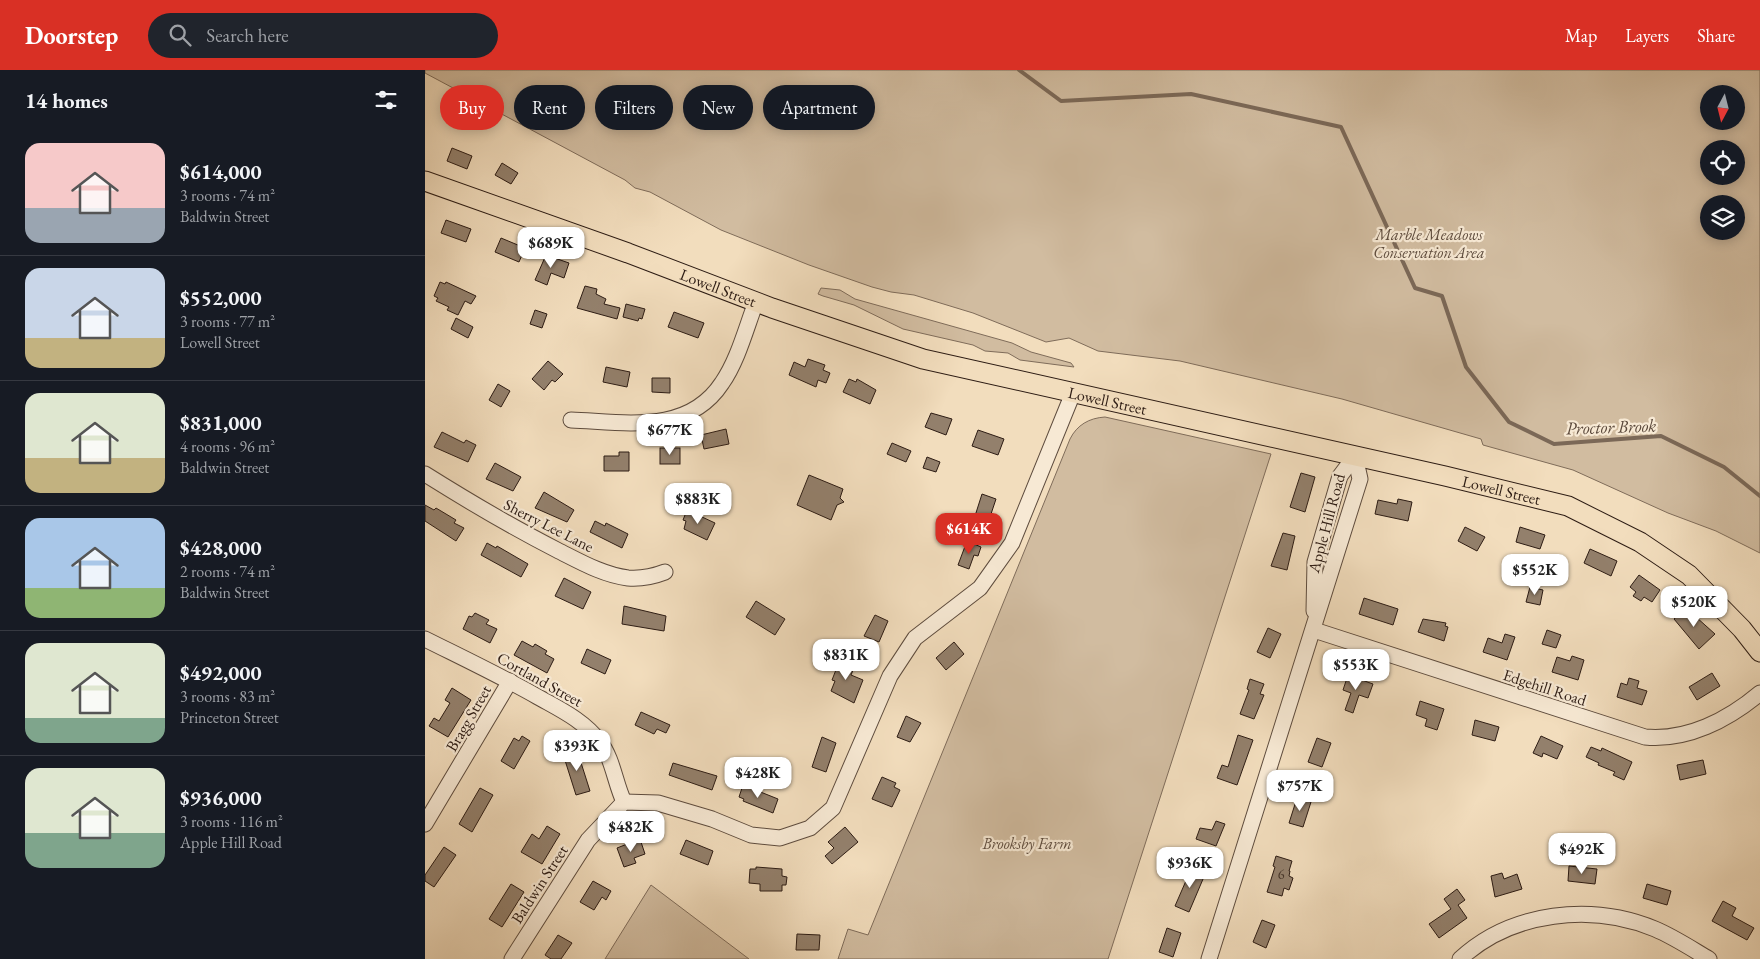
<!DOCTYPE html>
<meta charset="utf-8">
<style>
:root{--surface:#171b24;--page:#20242c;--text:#f1f3f6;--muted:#9ea1a6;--line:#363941;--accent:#d93025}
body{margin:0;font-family:"EB Garamond",serif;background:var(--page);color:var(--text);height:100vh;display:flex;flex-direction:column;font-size:19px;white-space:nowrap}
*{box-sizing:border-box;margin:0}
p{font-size:16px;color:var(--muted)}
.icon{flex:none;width:28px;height:28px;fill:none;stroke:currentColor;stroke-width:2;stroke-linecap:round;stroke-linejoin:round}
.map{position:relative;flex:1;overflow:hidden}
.details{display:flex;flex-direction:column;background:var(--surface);width:425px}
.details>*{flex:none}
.banner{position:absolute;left:15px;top:15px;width:475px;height:45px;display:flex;gap:10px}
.needle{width:32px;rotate:187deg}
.tools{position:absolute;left:1275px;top:15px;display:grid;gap:10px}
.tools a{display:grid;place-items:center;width:45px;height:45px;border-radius:50%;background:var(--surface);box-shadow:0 2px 12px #0003;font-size:25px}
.price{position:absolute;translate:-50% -42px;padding:0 11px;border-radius:10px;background:#fff;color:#222;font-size:16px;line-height:32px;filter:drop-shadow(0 1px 2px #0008)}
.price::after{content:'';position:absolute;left:50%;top:30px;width:15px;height:11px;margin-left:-8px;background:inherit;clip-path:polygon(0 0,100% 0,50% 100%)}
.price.current{background:var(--accent);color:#fff}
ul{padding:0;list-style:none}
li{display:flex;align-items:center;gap:15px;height:125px;padding:0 25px}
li+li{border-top:1px solid var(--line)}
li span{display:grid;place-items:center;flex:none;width:140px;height:100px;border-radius:15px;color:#555}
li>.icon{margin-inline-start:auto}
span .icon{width:60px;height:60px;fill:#fffc;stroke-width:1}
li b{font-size:21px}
h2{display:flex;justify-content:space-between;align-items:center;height:60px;padding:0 25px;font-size:21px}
.chip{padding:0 18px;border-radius:22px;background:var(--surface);box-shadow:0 2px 12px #0003;font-size:18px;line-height:45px}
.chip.current{background:var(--accent);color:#fff}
header{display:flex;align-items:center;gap:30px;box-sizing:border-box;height:70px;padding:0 25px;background:var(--accent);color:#fff}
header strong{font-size:24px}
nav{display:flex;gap:28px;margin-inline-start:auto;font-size:18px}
.search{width:350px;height:45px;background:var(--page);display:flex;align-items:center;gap:12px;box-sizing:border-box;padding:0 18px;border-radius:28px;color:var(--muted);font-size:19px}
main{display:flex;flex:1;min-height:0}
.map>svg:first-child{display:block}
</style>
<header>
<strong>Doorstep</strong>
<div class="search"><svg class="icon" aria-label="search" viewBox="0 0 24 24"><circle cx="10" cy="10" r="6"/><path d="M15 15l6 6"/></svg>Search here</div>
<nav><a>Map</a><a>Layers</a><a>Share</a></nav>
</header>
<main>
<section class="details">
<h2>14 homes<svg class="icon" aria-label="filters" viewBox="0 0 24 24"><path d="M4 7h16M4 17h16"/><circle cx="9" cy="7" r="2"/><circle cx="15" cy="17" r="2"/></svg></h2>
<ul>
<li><span style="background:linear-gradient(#f6c9c9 65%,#9aa5b1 0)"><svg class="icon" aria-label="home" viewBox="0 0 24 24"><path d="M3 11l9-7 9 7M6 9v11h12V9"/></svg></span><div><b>$614,000</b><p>3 rooms · 74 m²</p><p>Baldwin Street</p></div></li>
<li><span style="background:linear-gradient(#c9d6e8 70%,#c2b280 0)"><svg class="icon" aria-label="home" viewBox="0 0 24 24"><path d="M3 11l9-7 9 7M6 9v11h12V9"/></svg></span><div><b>$552,000</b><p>3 rooms · 77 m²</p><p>Lowell Street</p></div></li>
<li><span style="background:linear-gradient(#dfe7d0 65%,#c2b280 0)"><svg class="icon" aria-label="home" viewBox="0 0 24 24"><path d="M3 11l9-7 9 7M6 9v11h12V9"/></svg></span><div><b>$831,000</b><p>4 rooms · 96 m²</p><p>Baldwin Street</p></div></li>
<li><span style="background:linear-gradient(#a9c7e8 70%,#8fb573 0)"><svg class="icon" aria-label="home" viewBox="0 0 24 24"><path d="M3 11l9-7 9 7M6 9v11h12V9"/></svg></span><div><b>$428,000</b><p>2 rooms · 74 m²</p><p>Baldwin Street</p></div></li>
<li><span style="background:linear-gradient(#dfe7d0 75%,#7fa58c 0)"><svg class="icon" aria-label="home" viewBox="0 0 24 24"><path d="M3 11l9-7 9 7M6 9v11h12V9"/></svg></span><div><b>$492,000</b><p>3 rooms · 83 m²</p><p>Princeton Street</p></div></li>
<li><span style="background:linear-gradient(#dfe7d0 65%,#7fa58c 0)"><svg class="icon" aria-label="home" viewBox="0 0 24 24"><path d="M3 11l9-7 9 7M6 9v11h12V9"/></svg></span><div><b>$936,000</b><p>3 rooms · 116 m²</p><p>Apple Hill Road</p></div></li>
</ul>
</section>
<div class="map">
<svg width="1335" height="889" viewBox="0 0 1335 889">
<rect width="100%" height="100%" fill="#f2ddbd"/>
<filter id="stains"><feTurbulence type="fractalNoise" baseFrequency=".004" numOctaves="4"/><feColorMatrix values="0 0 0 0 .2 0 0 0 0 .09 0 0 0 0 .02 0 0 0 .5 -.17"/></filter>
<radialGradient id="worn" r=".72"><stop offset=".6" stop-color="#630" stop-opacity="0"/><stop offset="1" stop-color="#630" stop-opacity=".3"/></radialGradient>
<!-- green -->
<g fill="#d1bca0" stroke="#7f6c5a" fill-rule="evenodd">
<path d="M0 0H1335V483L1291 461 1243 443 1148 400 1058 375 1056 369 917 329 755 291 673 281 644 268 621 272 548 243 489 225 466 222 447 217 384 195 296 160 225 122 210 118 200 110 0 3ZM1284 24H1311V51H1284ZM1284 79H1311V106H1284ZM1284 134H1311V161H1284Z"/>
<path d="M396 218 415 220 430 229 587 273 606 282 646 293 649 297 595 290 583 283 560 281 548 275 478 259 429 235 398 226 393 224Z"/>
<path d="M680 347 846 384 683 889H413L423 859 443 865 645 369C652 355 664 348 680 347Z"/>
<path d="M226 815 238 824 324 889H180Z"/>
</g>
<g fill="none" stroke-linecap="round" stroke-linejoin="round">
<!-- stream -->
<path stroke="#7b6857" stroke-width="4" d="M594 0 636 31 766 24 916 57 990 218 1017 226 1041 297 1084 352 1129 374 1236 366 1299 397 1335 426"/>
</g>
<!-- building -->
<g fill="#93806c" stroke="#2d1c14">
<path d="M27 78 47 86 42 99 22 91Z"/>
<path d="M77 93 93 103 86 114 70 105Z"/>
<path d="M21 150 46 159 41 172 16 163Z"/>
<path d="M76 168 100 178 94 192 70 182Z"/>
<path d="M121 185 144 193 139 208 126 203 122 215 110 210Z"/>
<path d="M15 212 20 214 21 212 51 226 46 234 40 231 33 245 22 240 24 237 11 231 13 228 9 226Z"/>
<path d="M160 216 172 219 171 224 181 229 179 234 195 238 192 249 152 238Z"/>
<path d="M201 234 220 239 217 249 214 248 213 251 198 247Z"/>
<path d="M110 240 122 244 117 258 105 254Z"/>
<path d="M249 242 279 253 273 268 243 257Z"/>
<path d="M31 248 48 257 43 268 26 259Z"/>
<path d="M383 289 400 295 398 300 405 303 401 313 393 310 391 317 364 305 369 292 380 297Z"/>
<path d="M123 291 138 304 130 312 127 310 119 320 107 309Z"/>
<path d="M181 297 205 302 202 317 178 312Z"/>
<path d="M227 308H245V323L227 322Z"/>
<path d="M424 309 431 312 432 309 451 320 445 334 418 322Z"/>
<path d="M73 314 85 321 76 337 64 330Z"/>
<path d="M506 343 527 349 521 365 500 357Z"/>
<path d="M301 359 304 374 279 379 276 365Z"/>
<path d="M553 360 579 369 573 385 547 376Z"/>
<path d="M17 362 39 373 41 370 51 375 43 392 9 377Z"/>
<path d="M467 373 486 381 481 392 462 384Z"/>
<rect x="235" y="378" width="20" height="16"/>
<path d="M194 382H204V401H179V386H194Z"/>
<path d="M502 387 515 392 511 402 498 398Z"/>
<path d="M70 393 96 407 88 421 61 409Z"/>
<path d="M876 403 890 407 880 442 865 437Z"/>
<path d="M384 405 418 419 415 428 419 432 412 435 406 450 372 435Z"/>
<path d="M119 422 149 440 142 452 110 438Z"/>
<path d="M557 424 571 429 564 450 550 446Z"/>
<path d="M973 429 987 432 983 451 950 444 953 430 972 434Z"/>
<path d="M0 435 9 440 11 438 31 450 29 453 39 458 31 471 0 451Z"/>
<path d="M262 440 290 453 282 470 259 459 261 451 258 450Z"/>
<path d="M170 451 180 456 181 453 203 464 197 478 165 462Z"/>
<path d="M1040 457 1060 467 1052 481 1033 471Z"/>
<path d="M1095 457 1120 465 1115 479 1091 472Z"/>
<path d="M858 463 870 466 862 500 846 496Z"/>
<path d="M542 471 556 477 553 486 549 485 544 499 533 495Z"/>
<path d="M62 473 71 478 72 476 103 494 96 507 56 485Z"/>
<path d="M1165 479 1192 491 1186 506 1159 493Z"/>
<path d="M1214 505 1235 520 1227 532 1219 527 1216 531 1208 526 1211 522 1205 517Z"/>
<path d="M139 508 166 522 158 539 130 526Z"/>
<path d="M1105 517 1118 520 1115 535 1101 532Z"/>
<path d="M939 528 973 539 968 555 934 544Z"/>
<path d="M331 531 360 549 350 565 321 547Z"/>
<path d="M199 536 241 546 239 561 197 554Z"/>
<path d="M1261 538 1290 564 1274 579 1249 549Z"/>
<path d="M50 543 64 550 61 554 72 559 65 573 38 559 44 546 47 547Z"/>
<path d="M450 545 463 551 454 572 439 566Z"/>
<path d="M998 549 1021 553 1020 556 1023 557 1019 571 993 562Z"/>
<path d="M843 558 856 564 845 588 832 582Z"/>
<path d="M1122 560 1136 565 1131 578 1117 574Z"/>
<path d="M1080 564 1090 567 1082 590 1058 582 1063 568 1077 573Z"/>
<path d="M97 571 108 577 110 574 122 581 120 584 129 589 122 603 89 585Z"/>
<path d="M529 572 539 584 521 600 511 588Z"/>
<path d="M162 579 186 590 180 604 156 593Z"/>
<path d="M1147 586 1159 590 1153 610 1127 602 1132 587 1145 591Z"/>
<path d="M416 587 431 593 426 605 438 610 429 633 406 621 410 611 407 610Z"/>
<path d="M1287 603 1295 616 1272 630 1264 617Z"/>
<path d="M923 605 948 614 943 628 934 625 928 643 920 640 926 623 918 620Z"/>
<path d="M1204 608 1214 611 1212 618 1222 621 1217 635 1192 627 1196 613 1202 615Z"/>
<path d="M825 609 839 614 835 624 839 625 829 649 815 644 824 620 822 619Z"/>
<path d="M27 618 46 630 23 667 4 656 9 648 14 651 25 633 20 630Z"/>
<path d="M995 631 1019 639 1012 660 1000 656 1002 649 991 645Z"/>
<path d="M216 642 245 655 241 663 232 659 229 664 210 655Z"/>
<path d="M481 646 496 653 485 672 472 667Z"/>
<path d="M1050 650 1074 657 1070 671 1047 665Z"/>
<path d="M813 665 828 670 812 715 792 708 797 695 803 697Z"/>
<path d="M97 666 105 671 89 699 76 691 89 668 94 671Z"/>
<path d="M1116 666 1138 676 1132 689 1118 683 1117 687 1108 683Z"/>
<path d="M397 667 411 673 401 702 387 697Z"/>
<path d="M892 668 906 673 897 697 883 692Z"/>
<path d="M1166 677 1176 681 1177 678 1207 692 1199 710 1188 705 1190 702 1173 695 1174 693 1161 687Z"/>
<path d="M152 680 165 721 151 725 138 684Z"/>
<path d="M1278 690 1281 704 1255 710 1252 695Z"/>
<path d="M248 693 292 706 287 720 244 705Z"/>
<path d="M457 707 471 713 469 717 475 720 467 737 447 729Z"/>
<path d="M318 715 353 729 348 743 318 731 319 729 314 727Z"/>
<path d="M55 718 68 725 47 762 34 754Z"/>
<path d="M872 728 886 732 878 757 864 753Z"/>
<path d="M791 751 800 754 791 776 771 769 775 758 787 760Z"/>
<path d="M122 756 135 764 117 794 96 782 107 764 114 769Z"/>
<path d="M420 757 433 772 407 794 400 786 409 778 403 772Z"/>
<path d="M215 769 220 784 209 788 211 793 199 797 192 778Z"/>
<path d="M261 770 288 781 283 795 255 784Z"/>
<path d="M19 777 31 785 9 817 0 811V805Z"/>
<path d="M851 786 867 791 864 801H865L864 806 868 808 864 820 859 818 857 826 842 822 850 797 848 796Z"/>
<path d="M1144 796 1172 799 1170 814 1143 811Z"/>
<path d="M331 797 357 799V806L362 807 361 815H357V821H335V814L324 813 325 799H331Z"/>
<path d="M767 797 781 802 764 842 750 836Z"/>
<path d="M1077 803 1079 809 1092 804 1097 819 1070 827 1066 806Z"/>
<path d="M168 811 186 821 181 830 177 827 169 840 155 832Z"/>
<path d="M86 814 99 822 77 857 64 849Z"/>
<path d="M1222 814 1246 821 1242 835 1218 828Z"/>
<path d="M1032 819 1040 830 1033 835 1042 848 1014 868 1004 854 1026 839 1019 829Z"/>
<path d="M1298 831 1311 838 1307 846 1329 858 1322 870 1287 851Z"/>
<path d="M837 850 850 855 841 878 828 872Z"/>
<path d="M742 858 756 863 748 887 734 882Z"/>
<path d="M372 864 395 865 394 880H371Z"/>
<path d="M133 865 147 873 136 889H126L120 885Z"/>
</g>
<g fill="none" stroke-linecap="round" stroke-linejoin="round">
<defs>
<g id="minor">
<path d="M146 350C200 352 263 365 297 313 313 290 321 258 331 232"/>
<path d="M0 404C43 431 87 457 132 480 154 491 178 505 203 508 216 509 227 507 240 502"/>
<path d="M889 541 890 492 915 406 930 386"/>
<path d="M889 560 1220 667C1262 671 1303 650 1335 623"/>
<path d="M0 569C38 588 76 606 113 627 136 640 158 650 175 672 188 689 190 713 199 732"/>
<path d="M0 754 85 611"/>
<path d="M87 889 163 770 199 732 233 733 287 749 326 765 355 768 385 758 408 738 465 606 490 568 555 518 587 473 648 323"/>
<path d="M784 889 935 409 930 386"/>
<path d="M1035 889C1087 841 1167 833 1230 859 1249 867 1267 879 1284 889"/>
</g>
<g id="major">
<path id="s1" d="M0 111 203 183 347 238 498 289 1020 406 1143 436 1215 472 1264 505 1317 559 1335 582"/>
</g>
</defs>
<!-- minor casing -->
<use href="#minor" stroke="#5e4c3e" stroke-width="17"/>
<!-- major casing -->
<use href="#major" stroke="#2d1c14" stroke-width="21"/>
<!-- minor -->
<use href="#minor" stroke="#f7e9d4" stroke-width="15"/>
<!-- major -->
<use href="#major" stroke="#f2ddbd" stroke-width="19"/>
</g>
<g text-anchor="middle" stroke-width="4.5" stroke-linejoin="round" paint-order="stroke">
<!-- number labels -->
<g font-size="14" fill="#46352a">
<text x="856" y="809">6</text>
</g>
<!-- park labels -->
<g font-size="16" font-style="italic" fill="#5e4c3e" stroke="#f7e9d4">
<text x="1004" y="170">Marble Meadows<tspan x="1004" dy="18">Conservation Area</tspan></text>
<text x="602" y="779">Brooksby Farm</text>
</g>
<!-- street labels -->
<g font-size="16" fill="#2d1c14" stroke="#f7e9d4">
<text dy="6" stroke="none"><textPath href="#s1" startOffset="312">Lowell Street</textPath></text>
<text dy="6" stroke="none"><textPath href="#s1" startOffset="718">Lowell Street</textPath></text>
<text dy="6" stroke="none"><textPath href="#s1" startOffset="1122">Lowell Street</textPath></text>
<text transform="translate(901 453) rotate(-75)" y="6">Apple Hill Road</text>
<text transform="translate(124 455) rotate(27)" y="6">Sherry Lee Lane</text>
<text transform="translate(115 609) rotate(29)" y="6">Cortland Street</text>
<text transform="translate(1120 617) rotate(18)" y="6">Edgehill Road</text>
<text transform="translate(43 648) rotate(-60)" y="6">Bragg Street</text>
<text transform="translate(114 814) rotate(-57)" y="6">Baldwin Street</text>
</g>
<!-- water labels -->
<g font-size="18" font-style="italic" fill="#5a483b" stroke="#f7e9d4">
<text transform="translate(1186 357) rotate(-2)" y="6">Proctor Brook</text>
</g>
</g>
<rect width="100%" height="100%" filter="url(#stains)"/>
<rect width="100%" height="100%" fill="url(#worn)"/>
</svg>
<div class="tools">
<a><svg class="needle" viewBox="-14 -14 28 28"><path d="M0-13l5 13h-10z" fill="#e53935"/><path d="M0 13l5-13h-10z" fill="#9ea1a6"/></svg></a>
<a><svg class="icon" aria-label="locate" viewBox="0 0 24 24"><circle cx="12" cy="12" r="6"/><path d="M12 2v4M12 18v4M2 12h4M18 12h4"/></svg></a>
<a><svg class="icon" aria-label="layers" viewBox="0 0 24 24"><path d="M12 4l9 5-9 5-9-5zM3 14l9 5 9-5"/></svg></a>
</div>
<b class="price" style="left:126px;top:199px">$689K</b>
<b class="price" style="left:245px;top:386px">$677K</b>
<b class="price" style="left:273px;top:455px">$883K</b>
<b class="price current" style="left:544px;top:485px">$614K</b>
<b class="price" style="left:1110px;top:526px">$552K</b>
<b class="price" style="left:1269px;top:558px">$520K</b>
<b class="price" style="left:421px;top:611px">$831K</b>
<b class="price" style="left:931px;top:621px">$553K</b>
<b class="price" style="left:152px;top:702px">$393K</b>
<b class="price" style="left:333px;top:729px">$428K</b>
<b class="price" style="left:875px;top:742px">$757K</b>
<b class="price" style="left:206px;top:783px">$482K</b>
<b class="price" style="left:1157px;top:805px">$492K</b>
<b class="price" style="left:765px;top:819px">$936K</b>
<div class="banner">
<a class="chip current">Buy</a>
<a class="chip">Rent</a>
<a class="chip">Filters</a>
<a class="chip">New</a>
<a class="chip">Apartment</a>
</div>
</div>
</main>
